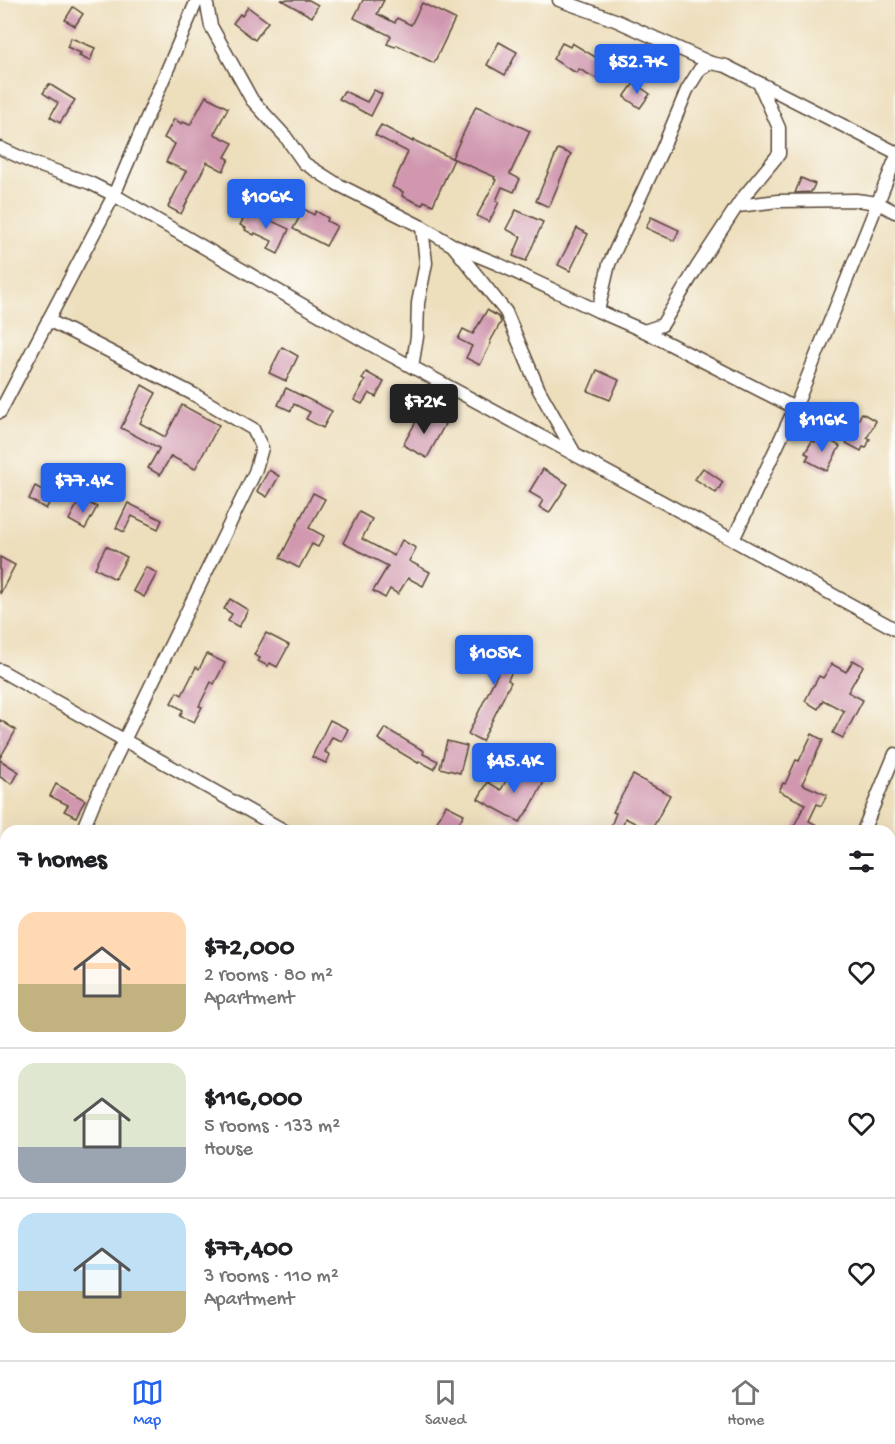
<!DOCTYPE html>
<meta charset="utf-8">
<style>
:root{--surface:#fff;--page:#f6f6f6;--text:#202124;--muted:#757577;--line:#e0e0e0;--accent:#2563eb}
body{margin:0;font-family:"Gochi Hand",sans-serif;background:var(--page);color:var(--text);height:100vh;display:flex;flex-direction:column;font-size:22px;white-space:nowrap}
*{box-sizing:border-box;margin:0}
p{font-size:20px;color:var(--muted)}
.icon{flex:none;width:33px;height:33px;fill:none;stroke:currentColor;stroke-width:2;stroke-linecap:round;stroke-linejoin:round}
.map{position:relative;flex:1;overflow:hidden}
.panel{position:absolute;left:0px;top:825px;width:896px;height:536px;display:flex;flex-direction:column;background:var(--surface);border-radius:18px 18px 0 0;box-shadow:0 6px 24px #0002}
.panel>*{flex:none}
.price{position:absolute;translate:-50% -51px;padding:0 14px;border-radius:6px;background:var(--accent);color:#fff;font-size:20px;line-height:39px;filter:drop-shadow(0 2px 3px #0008)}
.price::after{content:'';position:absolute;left:50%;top:36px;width:18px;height:14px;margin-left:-9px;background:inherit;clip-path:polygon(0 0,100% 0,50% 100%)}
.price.on{background:#222;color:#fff}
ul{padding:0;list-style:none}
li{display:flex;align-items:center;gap:18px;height:150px;padding:0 18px}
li+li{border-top:2px solid var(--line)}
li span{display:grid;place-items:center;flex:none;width:168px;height:120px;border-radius:18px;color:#555}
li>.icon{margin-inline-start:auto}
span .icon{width:72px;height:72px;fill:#fffc;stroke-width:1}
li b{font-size:26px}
h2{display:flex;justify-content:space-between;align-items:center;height:72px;padding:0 18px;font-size:26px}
.dock{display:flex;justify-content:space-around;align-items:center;height:84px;border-top:2px solid var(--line);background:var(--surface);font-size:16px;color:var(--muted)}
.dock a{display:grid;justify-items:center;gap:3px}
.dock .on{color:var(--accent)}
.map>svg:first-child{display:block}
</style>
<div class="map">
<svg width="895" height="1360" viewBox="0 0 895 1360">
<rect width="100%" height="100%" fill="#fdfcf7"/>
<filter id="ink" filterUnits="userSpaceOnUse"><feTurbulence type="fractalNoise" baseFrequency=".0167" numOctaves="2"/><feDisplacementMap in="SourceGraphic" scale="12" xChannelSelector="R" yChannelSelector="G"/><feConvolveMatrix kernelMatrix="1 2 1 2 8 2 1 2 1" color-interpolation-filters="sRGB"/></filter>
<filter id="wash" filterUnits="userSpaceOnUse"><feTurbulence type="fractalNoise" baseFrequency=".008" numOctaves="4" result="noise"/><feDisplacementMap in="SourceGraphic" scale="24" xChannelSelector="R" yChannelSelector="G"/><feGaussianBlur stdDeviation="1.35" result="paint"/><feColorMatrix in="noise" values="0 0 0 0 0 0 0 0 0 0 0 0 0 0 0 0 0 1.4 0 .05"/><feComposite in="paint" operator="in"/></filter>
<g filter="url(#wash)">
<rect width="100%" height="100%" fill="#eddebc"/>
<g id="blocks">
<!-- building -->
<g fill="#d097af">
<path d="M281 0H309L318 5 312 17Z"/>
<path d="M363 0H384L377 14 395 23 397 18 411 25 422 3 455 19 434 63 397 45 395 47 387 44 391 36 354 18Z"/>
<path d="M73 7 83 14 75 26 65 20Z"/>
<path d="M248 7 268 22 255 40 233 23 240 14 242 16Z"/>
<path d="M71 38 95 48 90 61 79 56 81 53 67 47Z"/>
<path d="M499 42 517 52 505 75 487 65Z"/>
<path d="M562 43 570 47 572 43 607 64 599 80 579 69 577 73 569 69 553 59Z"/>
<path d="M645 49 662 57 655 73 638 65Z"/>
<path d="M634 83 650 94 640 108 624 97Z"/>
<path d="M49 84 75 100 60 123 50 117 58 103 43 93Z"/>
<path d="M374 90 382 94 371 116 339 99 344 91 367 102Z"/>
<path d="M206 96 228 108 214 134 233 143 225 157 229 159 223 171 207 162 181 214 168 207 186 171 166 162 175 144 164 138 174 119 182 124 183 122 190 125Z"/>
<path d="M476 106 530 131 510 174 520 179 514 192 502 187 496 201 499 202 489 222 477 216 496 180 494 179 495 177 452 158Z"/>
<path d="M381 125 413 142V140L454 159 433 205 424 201 422 205 402 196 403 192 392 187 408 152 375 135Z"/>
<path d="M558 149 571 154 549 207 536 201Z"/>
<path d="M801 178 815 184 811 192 795 193Z"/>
<path d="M304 209 314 215 316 211 328 218 327 221 337 226 326 246 293 229Z"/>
<path d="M248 210 289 229 278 254 268 249 272 241 255 233 254 235 245 230 246 228 240 225Z"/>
<path d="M516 210 543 222 526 261 513 256 521 237 506 229Z"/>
<path d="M651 217 679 230 674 241 646 228Z"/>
<path d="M577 228 588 234 570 271 558 265Z"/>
<path d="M487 310 499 317 501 322 490 342 491 343 480 365 466 358 472 346 458 339 463 329 473 334Z"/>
<path d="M282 347 298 356 286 381 269 373Z"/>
<path d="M597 370 619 380 610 400 588 391Z"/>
<path d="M366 372 384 382 376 397 369 393 362 404 354 400 365 381 362 379Z"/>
<path d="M142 385 156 393 140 423 165 437 182 405 219 425 195 469 171 456 160 475 148 468 159 449V448L121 428Z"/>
<path d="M286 388 332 411 323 428 306 419 310 412 294 404 291 411 278 405Z"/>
<path d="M422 411 445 424 427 458 403 445Z"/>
<path d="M862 413 876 421 867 438 870 439 866 448 863 447 861 451 846 443Z"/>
<path d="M819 435 840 446 827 471 806 460 809 455 805 453 812 441 815 442Z"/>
<path d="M703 468 723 482 716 493 695 479Z"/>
<path d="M543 469 568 484 549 513 539 507 543 500 529 492Z"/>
<path d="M269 470 279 476 267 497 257 491Z"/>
<path d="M35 486 53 496 46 509 29 499Z"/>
<path d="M313 493 325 499 309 528 324 536 318 547 312 544 299 568 280 558Z"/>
<path d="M80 499 97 507 85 529 69 520Z"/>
<path d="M128 503 162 520 158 529 132 516 124 532 116 528Z"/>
<path d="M359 512 372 519 362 539 394 556 402 540 416 548 409 561 430 572 423 586 408 578 398 594 390 589 385 598 373 591 388 566 343 543Z"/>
<path d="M106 546 127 557 115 579 95 568Z"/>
<path d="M0 557 15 565 0 594Z"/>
<path d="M146 567 157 573 144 597 133 591Z"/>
<path d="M230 599 248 610 239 627 228 621 232 614 224 609Z"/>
<path d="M266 633 289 645 277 667 270 663 268 666 258 661 260 658 254 655Z"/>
<path d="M485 639 519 655 508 680 511 682 482 741 468 734 501 666 478 655Z"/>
<path d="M207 654 225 663 214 684 211 682 199 706 202 707 194 722 180 716 183 710 171 703 177 692 182 695 196 667 199 669Z"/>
<path d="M853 660 863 666 848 692 863 700 843 738 833 733 844 711 823 700 818 709 805 701 813 685H814L819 676 823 678 832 664 846 672Z"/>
<path d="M0 720 16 730 0 758Z"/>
<path d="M330 720 348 729 342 741 332 737 325 752 330 755 326 763 312 757Z"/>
<path d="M385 728 424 751 423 754 438 761 434 769 419 761 418 763 378 739Z"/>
<path d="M812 734 823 740 802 784 827 795 821 806 817 804 809 821 817 825 814 831H801L793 828 805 804 779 791 783 783 785 784 796 760 799 761Z"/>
<path d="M447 741 467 746 460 773 440 768Z"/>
<path d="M0 760 19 772 12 784 0 777Z"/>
<path d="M520 766 545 780 529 810H528L520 822 478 799 488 782 501 790 508 777 513 779Z"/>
<path d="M633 775 670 795 651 831 625 818 621 831H609L616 813 613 812Z"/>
<path d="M56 784 85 800 76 817 64 811 68 805 50 796Z"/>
<path d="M446 805 464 814 456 828 452 826 449 831H432Z"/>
</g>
</g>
</g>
<g filter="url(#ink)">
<use href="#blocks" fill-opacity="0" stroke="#564536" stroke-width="1.5"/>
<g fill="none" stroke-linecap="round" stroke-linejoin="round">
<defs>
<g id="street">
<path d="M206 0 211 26 252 100 285 136 304 163 337 184 422 227 454 246 498 264 598 311 644 331 795 408"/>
<path d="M559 0 615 20 711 63"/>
<path d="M0 148 35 164 90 183 114 195 366 342 733 540 895 629"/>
<path d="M738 206 778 201 856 200 878 203 895 212"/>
<path d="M454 247 506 312 539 390 575 454"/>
<path d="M598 311 609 264 662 150 687 90 700 69 711 63 726 66 895 152"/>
<path d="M48 320 193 394 253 429 262 448 255 472 94 802 82 831"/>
<path d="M644 331 662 325 697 267 741 200 779 154V128L759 83"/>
<path d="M412 367 417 337 418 303 426 263 422 227"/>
<path d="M0 412 114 195 197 0"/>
<path d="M733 540 795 408 895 160"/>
<path d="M0 670 285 831"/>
<path d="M863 831 895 754"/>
<path d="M0 1028 6 1013"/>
<path d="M890 1051 895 1048"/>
<path d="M0 1136 6 1140"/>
<path d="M890 1174 895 1181"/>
<path d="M403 1354 413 1360"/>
<path d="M652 1360 655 1354"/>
</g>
</defs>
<!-- street casing -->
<use href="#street" stroke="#564536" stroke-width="15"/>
<!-- street -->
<use href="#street" stroke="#fff" stroke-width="12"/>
</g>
</g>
</svg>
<b class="price" style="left:637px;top:95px">$52.7K</b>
<b class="price" style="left:266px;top:230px">$106K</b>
<b class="price on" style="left:424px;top:435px">$72K</b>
<b class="price" style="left:822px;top:453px">$116K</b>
<b class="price" style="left:83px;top:514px">$77.4K</b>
<b class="price" style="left:494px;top:686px">$105K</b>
<b class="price" style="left:514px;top:794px">$45.4K</b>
<section class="panel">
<h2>7 homes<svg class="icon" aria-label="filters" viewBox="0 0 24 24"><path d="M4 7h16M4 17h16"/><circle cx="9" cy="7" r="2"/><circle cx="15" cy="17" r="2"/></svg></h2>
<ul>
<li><span style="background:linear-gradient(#ffd9b3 60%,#c2b280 0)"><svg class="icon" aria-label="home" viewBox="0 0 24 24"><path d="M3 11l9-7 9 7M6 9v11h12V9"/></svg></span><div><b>$72,000</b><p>2 rooms · 80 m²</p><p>Apartment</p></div><svg class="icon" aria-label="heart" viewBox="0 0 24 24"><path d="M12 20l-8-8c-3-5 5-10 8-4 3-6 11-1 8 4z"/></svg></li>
<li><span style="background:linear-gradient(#dfe7d0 70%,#9aa5b1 0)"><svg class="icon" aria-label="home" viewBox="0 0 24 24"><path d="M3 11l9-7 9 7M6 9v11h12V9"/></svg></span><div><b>$116,000</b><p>5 rooms · 133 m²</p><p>House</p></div><svg class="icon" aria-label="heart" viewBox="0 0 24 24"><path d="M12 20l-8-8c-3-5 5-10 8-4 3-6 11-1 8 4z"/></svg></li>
<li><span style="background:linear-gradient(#bfe0f5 65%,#c2b280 0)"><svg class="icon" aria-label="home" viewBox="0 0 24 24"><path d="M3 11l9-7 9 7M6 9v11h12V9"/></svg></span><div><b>$77,400</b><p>3 rooms · 110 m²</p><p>Apartment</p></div><svg class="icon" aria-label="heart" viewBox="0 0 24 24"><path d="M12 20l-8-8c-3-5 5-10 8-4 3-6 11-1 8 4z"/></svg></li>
</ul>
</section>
</div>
<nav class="dock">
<a class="on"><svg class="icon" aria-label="map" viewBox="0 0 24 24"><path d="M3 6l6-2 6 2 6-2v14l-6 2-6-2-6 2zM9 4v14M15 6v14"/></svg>Map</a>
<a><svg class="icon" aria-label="saved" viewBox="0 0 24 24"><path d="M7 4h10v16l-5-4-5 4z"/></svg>Saved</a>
<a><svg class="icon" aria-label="home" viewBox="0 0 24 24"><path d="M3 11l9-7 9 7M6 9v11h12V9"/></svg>Home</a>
</nav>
